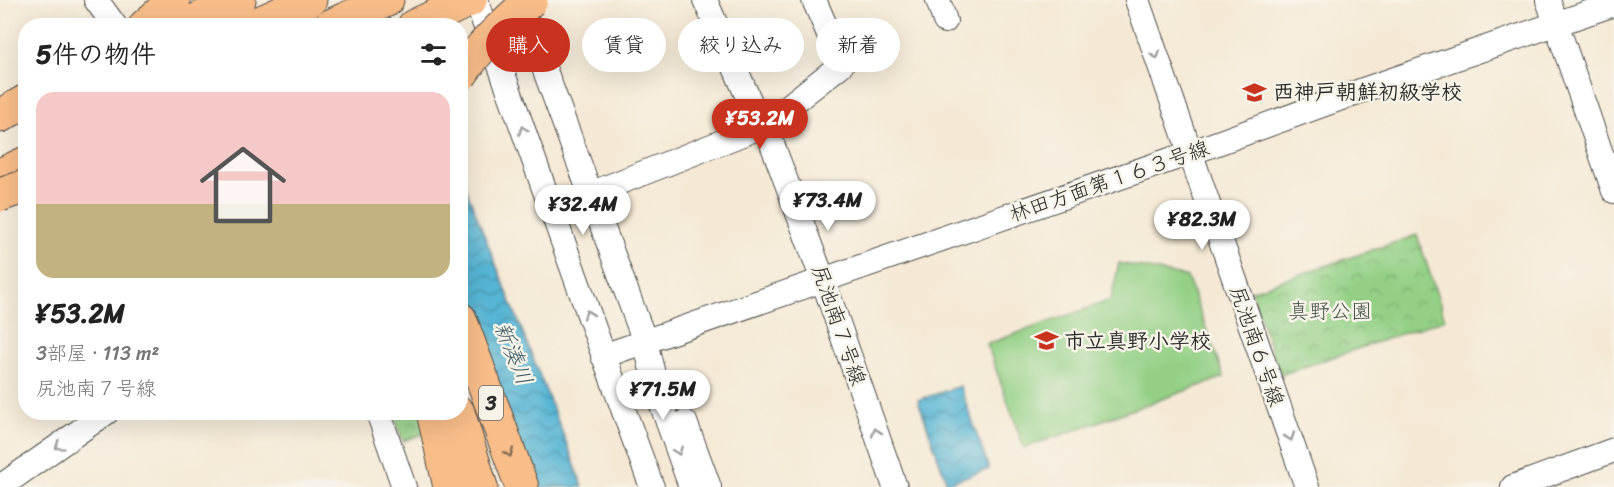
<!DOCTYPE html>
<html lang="ja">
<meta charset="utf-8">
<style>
:root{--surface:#fff;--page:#f2f2f2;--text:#222;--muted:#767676;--accent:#c8321e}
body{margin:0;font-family:Sriracha,"Klee One",sans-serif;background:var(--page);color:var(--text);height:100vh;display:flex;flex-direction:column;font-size:22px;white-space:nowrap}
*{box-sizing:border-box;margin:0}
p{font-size:20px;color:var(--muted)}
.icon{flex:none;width:33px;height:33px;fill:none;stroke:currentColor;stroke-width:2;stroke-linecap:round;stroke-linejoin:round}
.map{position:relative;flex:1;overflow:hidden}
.panel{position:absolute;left:18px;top:18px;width:450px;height:402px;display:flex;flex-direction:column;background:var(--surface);border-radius:24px;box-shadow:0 6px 24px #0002}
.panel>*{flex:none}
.hud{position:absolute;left:486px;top:18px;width:570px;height:54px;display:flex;gap:12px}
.price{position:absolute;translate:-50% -51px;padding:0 14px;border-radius:21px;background:#fff;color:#222;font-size:20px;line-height:39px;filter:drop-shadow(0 2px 3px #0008)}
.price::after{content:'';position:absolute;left:50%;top:36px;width:18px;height:14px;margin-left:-9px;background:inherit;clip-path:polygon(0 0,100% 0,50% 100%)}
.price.selected{background:var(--accent);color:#fff}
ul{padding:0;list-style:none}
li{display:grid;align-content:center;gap:12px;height:318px;padding:0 18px}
li span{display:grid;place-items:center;height:186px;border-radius:18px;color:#555}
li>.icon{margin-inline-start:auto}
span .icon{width:108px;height:108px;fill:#fffc;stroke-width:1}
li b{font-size:26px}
h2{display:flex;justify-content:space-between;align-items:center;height:72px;padding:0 18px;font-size:26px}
.pill{padding:0 21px;border-radius:27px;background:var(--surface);box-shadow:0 6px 24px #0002;font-size:21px;line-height:54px}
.pill.selected{background:var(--accent);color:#fff}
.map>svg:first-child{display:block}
</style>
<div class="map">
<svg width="1614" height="487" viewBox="0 0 1614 487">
<defs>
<pattern id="park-crowns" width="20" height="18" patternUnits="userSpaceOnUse" patternTransform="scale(1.5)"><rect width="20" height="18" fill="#93d085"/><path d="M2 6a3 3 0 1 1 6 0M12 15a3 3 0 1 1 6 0" fill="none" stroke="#78a96d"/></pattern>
<pattern id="water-waves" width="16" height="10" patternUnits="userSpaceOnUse" patternTransform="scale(1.5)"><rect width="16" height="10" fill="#56b5d4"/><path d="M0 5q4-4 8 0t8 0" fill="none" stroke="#4793ac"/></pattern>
</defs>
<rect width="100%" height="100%" fill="#f7f3e8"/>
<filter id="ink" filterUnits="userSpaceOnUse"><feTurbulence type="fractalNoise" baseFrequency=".0167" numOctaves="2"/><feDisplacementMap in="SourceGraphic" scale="12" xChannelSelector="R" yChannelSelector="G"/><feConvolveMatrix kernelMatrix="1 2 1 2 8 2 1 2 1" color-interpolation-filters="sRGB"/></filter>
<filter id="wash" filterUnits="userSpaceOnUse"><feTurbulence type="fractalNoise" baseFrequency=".008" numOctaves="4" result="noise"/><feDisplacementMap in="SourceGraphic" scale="24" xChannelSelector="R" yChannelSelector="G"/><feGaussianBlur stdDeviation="1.35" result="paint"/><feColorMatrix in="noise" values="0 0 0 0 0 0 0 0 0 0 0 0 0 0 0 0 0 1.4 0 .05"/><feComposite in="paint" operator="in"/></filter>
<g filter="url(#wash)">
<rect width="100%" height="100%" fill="#f5e9d5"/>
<!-- park -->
<g fill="url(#park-crowns)" stroke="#5f7e58" stroke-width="1.5">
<path d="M1417 235 1445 319 1280 375 1251 291Z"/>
<path d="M393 413H452L455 422 403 441Z"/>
</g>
<!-- pitch -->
<path fill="#93d085" stroke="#5f7e58" stroke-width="1.5" d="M1119 263 1187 277 1224 377 1024 448 987 344 1111 300Z"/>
<!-- water -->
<g fill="url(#water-waves)" stroke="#407080" stroke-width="1.5">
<path d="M461 176 570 452 583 487H533L461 286Z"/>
<path d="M960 386 989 469 947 483 918 400Z"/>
</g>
</g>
<g filter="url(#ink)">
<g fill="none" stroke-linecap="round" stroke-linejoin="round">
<defs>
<g id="minor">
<path d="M96 0 115 26"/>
<path d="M476 0C536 162 591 325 652 487"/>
<path d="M519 0 645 342 658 394 691 487"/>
<path d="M705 0 754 111 765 125 823 280 895 487"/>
<path d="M938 0 945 21"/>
<path d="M1137 0 1307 487"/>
<path d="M1548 0 1614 191"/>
<path d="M552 209 765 125 842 64 814 0"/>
<path d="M603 356 1190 153 1366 89 1614 4"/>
<path d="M378 412 404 487"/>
<path d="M685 422 709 487"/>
<path d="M0 487 107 412"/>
<path d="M1513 487 1614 450"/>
</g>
<g id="highway">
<path d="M145 26 174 0"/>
<path d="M184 26 239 0"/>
<path d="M253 26 310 0"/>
<path d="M330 26 387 0"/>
<path d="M414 26 470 0"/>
<path d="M0 116 26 101"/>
<path d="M0 175 26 163"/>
<path d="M460 319 522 487"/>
<path d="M433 412 450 487"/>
<path d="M458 412 481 487"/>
</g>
</defs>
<!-- minor casing -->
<use href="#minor" stroke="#494844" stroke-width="26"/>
<!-- highway casing -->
<use href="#highway" stroke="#494844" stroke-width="35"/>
<!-- minor -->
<use href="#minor" stroke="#fff" stroke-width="24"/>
<!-- highway -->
<use href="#highway" stroke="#f8bd89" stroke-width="33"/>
<defs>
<g id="highway-bridge">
<path d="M460 76C479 46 505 23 531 0"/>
<path d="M0 195 26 186"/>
</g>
</defs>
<!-- highway-bridge casing -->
<use href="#highway-bridge" stroke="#494844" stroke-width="35" stroke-linecap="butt"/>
<!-- highway-bridge -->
<use href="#highway-bridge" stroke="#f8bd89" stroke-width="33"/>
</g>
<!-- one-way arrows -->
<defs><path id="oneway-chevron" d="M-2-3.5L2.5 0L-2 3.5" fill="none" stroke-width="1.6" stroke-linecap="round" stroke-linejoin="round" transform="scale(1.5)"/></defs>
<g stroke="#a0a0a0">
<use href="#oneway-chevron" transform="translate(1156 55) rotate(71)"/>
<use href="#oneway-chevron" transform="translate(523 130) rotate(-110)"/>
<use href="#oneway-chevron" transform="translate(588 314) rotate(-109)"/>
<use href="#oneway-chevron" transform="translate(876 432) rotate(-109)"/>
<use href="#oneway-chevron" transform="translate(1290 437) rotate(71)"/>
<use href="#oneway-chevron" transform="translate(59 446) rotate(145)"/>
<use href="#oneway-chevron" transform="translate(678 451) rotate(70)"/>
</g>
<use stroke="#876d55" href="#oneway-chevron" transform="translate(509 453) rotate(70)"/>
</g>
<!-- icons -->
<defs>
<symbol id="school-bare" viewBox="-9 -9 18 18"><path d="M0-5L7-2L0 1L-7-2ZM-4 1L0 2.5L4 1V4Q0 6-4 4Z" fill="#c8321e" stroke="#f7f3e8" stroke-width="2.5" paint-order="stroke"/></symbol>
</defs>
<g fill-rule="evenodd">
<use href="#school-bare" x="1238" y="76" width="33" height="33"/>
<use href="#school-bare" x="1030" y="324" width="33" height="33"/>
</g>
<g text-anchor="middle" stroke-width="5" stroke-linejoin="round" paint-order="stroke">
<!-- shield labels -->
<rect fill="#f7f3e8" stroke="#686764" stroke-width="1.5" x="479" y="386" width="24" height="34" rx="4.5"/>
<g font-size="20" font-weight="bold" fill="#2b2b2b">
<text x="491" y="410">3</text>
</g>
<!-- poi labels -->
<g font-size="21" font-weight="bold" fill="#2b2b2b" stroke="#f7f3e8" text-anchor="start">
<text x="1273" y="99">西神戸朝鮮初級学校</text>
<text x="1064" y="348">市立真野小学校</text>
</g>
<!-- street labels -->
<g font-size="21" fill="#2b2b2b" stroke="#f7f3e8">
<text transform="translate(1109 181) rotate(-19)" y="7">林田方面第１６３号線</text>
<text transform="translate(839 325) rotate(71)" y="7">尻池南７号線</text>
<text transform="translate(1257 346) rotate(71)" y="7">尻池南６号線</text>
</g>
<!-- park labels -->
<g font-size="21" fill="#455442" stroke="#f7f3e8">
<text x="1330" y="318">真野公園</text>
</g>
<!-- water labels -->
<g font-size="22" font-style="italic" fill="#3a5b66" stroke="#f7f3e8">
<text transform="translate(514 353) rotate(68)" y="8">新湊川</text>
</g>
</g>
</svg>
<b class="price selected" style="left:760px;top:150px">¥53.2M</b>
<b class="price" style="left:828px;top:232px">¥73.4M</b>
<b class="price" style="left:583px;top:236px">¥32.4M</b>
<b class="price" style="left:1202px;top:251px">¥82.3M</b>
<b class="price" style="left:663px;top:421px">¥71.5M</b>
<div class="hud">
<a class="pill selected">購入</a>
<a class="pill">賃貸</a>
<a class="pill">絞り込み</a>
<a class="pill">新着</a>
</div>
<section class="panel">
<h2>5件の物件<svg class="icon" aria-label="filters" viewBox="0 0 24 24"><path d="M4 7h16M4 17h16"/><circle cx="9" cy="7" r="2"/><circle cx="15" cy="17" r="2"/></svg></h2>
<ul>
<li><span style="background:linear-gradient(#f6c9c9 60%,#c2b280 0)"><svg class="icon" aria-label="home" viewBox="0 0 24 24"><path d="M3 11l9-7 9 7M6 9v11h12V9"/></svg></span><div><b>¥53.2M</b><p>3部屋 · 113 m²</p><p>尻池南７号線</p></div></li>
</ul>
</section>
</div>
